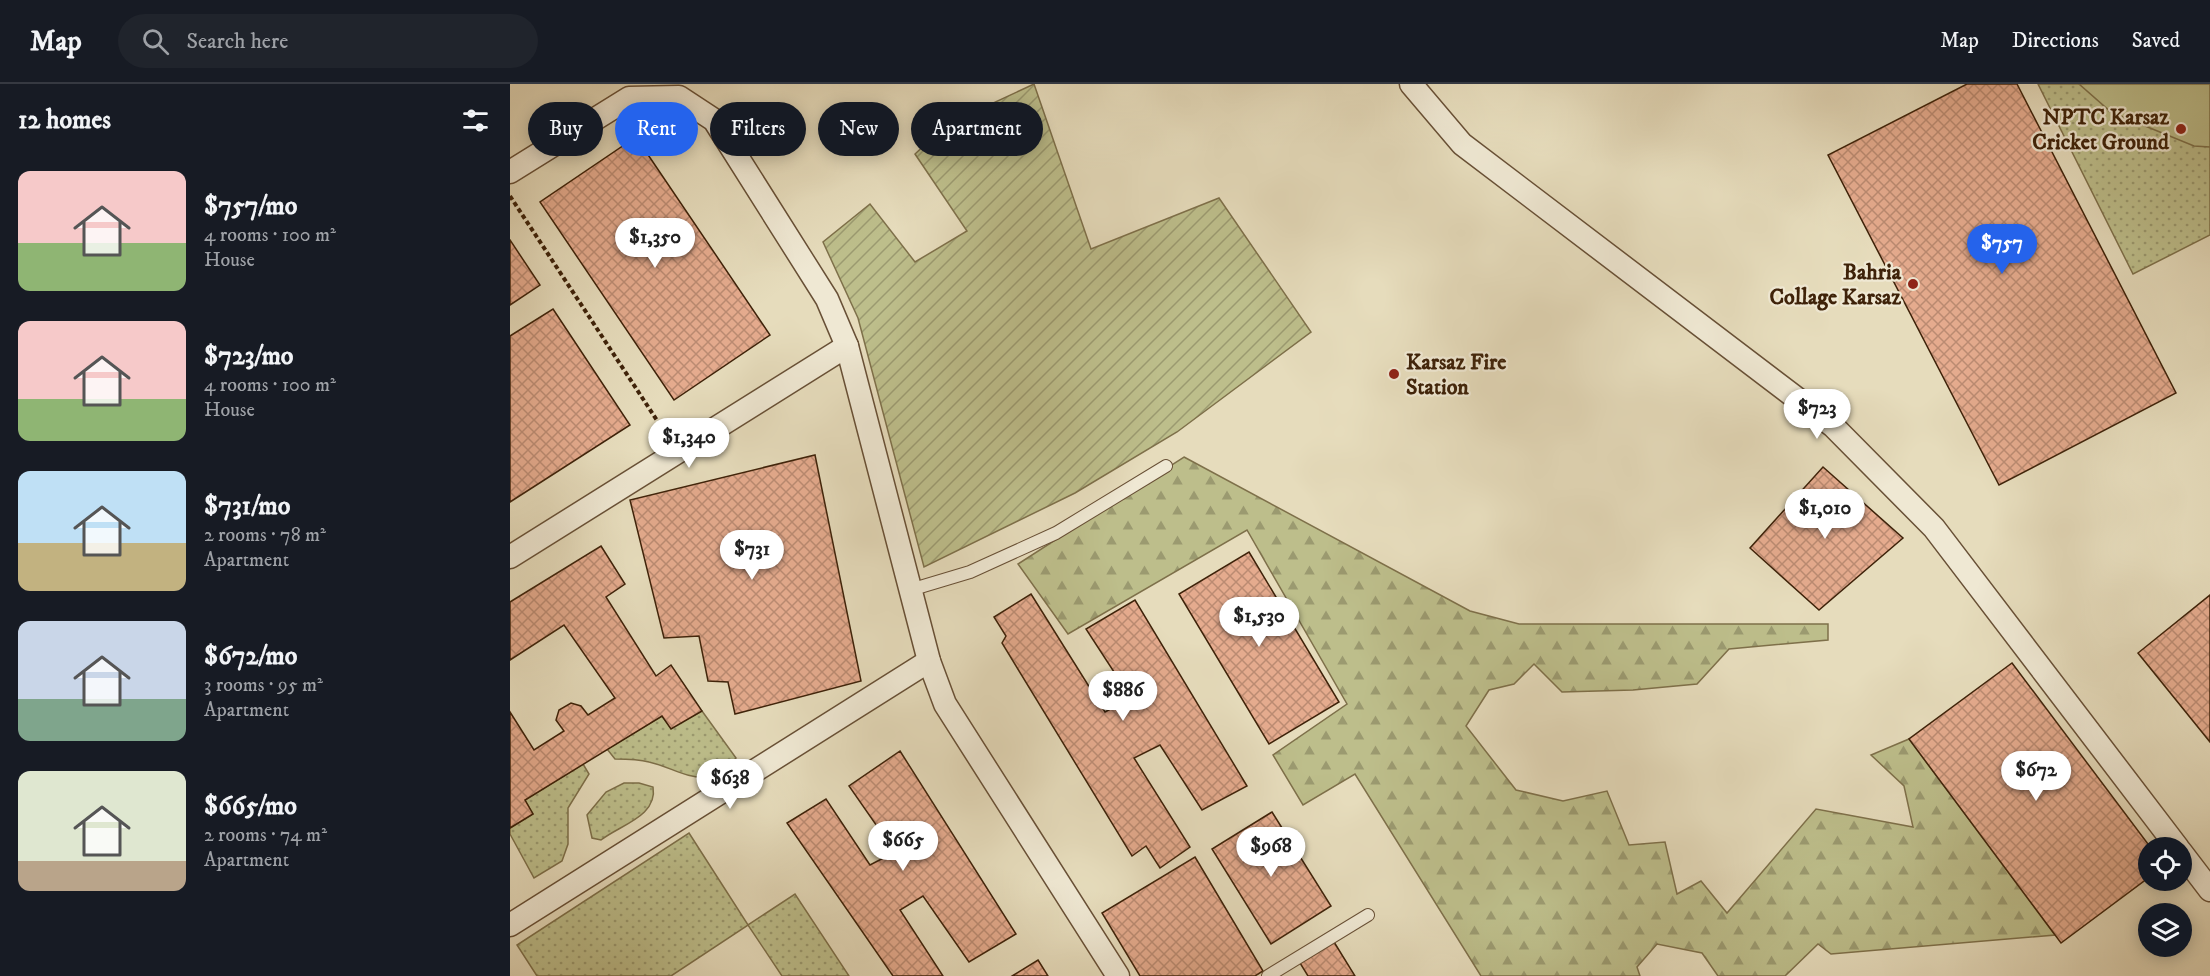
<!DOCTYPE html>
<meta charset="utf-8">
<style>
:root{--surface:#171b24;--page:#20242c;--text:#f1f3f6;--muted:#9ea1a6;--line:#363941;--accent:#2563eb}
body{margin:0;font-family:"IM FELL DW Pica",serif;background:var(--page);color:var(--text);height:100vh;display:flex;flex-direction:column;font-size:22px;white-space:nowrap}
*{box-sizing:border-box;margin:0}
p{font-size:20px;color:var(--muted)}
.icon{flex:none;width:33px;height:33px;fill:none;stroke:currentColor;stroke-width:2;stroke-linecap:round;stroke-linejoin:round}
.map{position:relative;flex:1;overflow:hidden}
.panel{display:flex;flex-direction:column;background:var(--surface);width:510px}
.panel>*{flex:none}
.guide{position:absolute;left:18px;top:18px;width:570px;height:54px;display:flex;gap:12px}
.tools{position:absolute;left:1628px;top:753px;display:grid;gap:12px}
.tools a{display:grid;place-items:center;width:54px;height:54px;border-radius:50%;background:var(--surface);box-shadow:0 3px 15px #0003;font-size:30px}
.price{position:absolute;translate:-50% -51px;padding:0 14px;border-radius:21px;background:#fff;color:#222;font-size:20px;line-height:39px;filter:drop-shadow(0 2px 3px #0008)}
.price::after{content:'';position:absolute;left:50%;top:36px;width:18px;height:14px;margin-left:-9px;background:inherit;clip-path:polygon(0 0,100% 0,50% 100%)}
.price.on{background:var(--accent);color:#fff}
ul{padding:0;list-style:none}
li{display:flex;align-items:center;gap:18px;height:150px;padding:0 18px}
li span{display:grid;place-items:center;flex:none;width:168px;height:120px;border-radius:12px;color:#555}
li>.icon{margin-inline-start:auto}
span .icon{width:72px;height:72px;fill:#fffc;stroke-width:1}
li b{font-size:26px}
h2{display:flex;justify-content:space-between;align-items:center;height:72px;padding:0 18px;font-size:26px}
.pill{padding:0 21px;border-radius:27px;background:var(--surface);box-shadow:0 3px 15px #0003;font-size:21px;line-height:54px}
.pill.on{background:var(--accent);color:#fff}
header{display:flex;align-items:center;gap:36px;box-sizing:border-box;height:84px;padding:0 30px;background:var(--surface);border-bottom:2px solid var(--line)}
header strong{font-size:28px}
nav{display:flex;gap:33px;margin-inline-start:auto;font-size:21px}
.search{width:420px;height:54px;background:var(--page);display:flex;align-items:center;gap:15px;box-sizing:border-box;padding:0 21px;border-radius:33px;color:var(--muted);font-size:22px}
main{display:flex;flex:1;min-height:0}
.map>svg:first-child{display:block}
</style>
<header>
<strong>Map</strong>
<div class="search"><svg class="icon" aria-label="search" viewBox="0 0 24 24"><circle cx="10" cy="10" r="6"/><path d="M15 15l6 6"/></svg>Search here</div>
<nav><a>Map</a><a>Directions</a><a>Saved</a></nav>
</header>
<main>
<section class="panel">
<h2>12 homes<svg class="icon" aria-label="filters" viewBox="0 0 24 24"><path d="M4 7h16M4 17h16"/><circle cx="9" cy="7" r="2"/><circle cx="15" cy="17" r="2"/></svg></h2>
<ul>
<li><span style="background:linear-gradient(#f6c9c9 60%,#8fb573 0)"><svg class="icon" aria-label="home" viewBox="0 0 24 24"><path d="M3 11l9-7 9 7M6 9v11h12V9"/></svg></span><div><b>$757/mo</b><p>4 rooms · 100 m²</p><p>House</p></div></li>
<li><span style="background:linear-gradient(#f6c9c9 65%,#8fb573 0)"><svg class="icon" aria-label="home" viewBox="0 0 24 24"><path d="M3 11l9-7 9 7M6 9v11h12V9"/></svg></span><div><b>$723/mo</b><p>4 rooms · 100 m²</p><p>House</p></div></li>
<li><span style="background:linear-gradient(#bfe0f5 60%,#c2b280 0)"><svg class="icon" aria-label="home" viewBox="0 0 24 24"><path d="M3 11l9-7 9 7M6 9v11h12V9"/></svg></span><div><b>$731/mo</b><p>2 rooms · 78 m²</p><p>Apartment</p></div></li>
<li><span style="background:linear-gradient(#c9d6e8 65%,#7fa58c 0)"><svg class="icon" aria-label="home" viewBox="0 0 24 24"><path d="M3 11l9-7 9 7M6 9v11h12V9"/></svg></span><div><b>$672/mo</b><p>3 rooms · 95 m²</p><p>Apartment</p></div></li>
<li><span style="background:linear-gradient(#dfe7d0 75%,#b9a48a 0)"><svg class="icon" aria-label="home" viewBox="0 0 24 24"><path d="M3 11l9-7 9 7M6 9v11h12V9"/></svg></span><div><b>$665/mo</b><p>2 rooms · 74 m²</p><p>Apartment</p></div></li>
</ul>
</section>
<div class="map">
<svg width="1700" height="892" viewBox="0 0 1700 892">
<defs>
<pattern id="grass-dots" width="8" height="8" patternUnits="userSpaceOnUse" patternTransform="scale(1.5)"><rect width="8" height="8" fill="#bdbe8b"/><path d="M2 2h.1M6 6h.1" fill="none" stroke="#9b9a70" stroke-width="1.8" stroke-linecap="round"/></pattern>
<pattern id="forest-firs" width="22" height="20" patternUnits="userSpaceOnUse" patternTransform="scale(1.5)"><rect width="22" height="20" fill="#bdbe8b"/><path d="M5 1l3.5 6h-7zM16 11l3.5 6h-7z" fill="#9b9a70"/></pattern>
<pattern id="garden-furrows" width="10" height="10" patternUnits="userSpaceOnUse" patternTransform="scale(1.5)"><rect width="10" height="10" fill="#bdbe8b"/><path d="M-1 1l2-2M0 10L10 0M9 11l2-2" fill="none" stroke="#9b9a70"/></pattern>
<pattern id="building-cross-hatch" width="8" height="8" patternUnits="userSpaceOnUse" patternTransform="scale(1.5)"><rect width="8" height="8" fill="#e5ab8e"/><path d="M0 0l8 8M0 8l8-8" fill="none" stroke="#bb8b72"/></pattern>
</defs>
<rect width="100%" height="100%" fill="#e6dcbc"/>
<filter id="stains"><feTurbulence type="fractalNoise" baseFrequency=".00333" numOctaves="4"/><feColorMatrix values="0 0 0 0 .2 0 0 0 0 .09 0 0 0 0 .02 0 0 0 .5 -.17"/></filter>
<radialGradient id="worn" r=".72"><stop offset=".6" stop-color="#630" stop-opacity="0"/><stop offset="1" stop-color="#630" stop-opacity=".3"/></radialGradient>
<!-- grass -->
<g fill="url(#grass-dots)" stroke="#7e704a" stroke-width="1.5">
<path d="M1528 0H1700V151L1623 190Z"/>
<path d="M192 627 226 674C196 710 173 686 139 678 128 675 117 675 105 675L97 665 152 632 161 644Z"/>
<path d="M73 680 79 690 58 724V760L52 777 24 794 0 750V744L23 730 15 716Z"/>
<path d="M114 699H129L143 703C148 732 110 741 91 756L82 754 77 731 96 708Z"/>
<path d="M179 749 238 841 285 810 339 892H272L238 841 161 892H27L7 861Z"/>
</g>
<!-- forest -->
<path fill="url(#forest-firs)" stroke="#7e704a" stroke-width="1.5" d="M674 373 960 527 1009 540H1318V556L1219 565 1187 600 1123 606 1052 608 1024 580 1004 600 979 606 956 642 1006 706 1053 717 1097 707 1119 761 1155 758 1167 810 1191 797 1217 829 1306 725 1403 743 1394 702 1361 671 1399 655 1545 851 1321 870 1308 860 1275 892H1208L1192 869 1147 860 1127 883 1130 892H971L845 690 793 721 763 671 837 620 737 446 558 550 508 480Z"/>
<!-- garden -->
<path fill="url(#garden-furrows)" stroke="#7e704a" stroke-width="1.5" d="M524 0 581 165 709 114 801 248 667 348 565 409 414 483 348 234 313 158 360 120 405 178 457 147 405 70 436 41Z"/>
<!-- pitch -->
<path fill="#bdbe8b" stroke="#7e704a" stroke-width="1.5" d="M1569 0H1700V63L1684 62 1601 28Z"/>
<!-- building -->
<g fill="url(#building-cross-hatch)" stroke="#3e2209" stroke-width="1.5">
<path d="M1457 0H1507L1666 309 1489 401 1318 71Z"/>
<path d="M126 53 260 251 164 316 30 118Z"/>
<path d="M0 156 30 201 0 221Z"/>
<path d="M43 225 120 341 0 418V252Z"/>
<path d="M305 371 351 597 225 630 218 598 198 597 189 552 154 554 120 416Z"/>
<path d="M1313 383 1393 454 1309 526 1240 464Z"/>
<path d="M91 462 115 500 96 513 146 592 161 581 192 627 161 645 152 632 15 716 23 730 0 744V628L24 666 54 647 46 636 49 626 61 619 71 622 78 631 105 614 54 541 0 576V518Z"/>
<path d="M739 468 829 618 759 660 669 510Z"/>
<path d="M521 510 595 628 621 614 576 545 625 516 737 702 692 726 650 661 624 674 680 763 650 784 636 762 622 772 492 559 496 552 484 533Z"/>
<path d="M1700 511V658L1628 569Z"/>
<path d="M1502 579 1641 764H1638V794L1551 859 1399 655Z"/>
<path d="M390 667 506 850 459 878 413 812 390 826 433 892H383L277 739 316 715 360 781 385 768 339 702Z"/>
<path d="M762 728 821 822 761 860 702 765Z"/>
<path d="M685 773 753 887 745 892H630L592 829Z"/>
<path d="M824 858 845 892H798L790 879Z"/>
<path d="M528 876 538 892H502Z"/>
</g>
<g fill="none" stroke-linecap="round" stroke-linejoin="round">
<defs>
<g id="service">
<path d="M400 506 460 488 546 449 656 382"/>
<path d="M758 892 858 831"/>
</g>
<g id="minor">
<path d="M901 0 952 60 1323 342 1424 444 1668 764"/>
<path d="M0 88 119 14 169 13 204 36 317 215 337 262 419 577 435 620 608 892"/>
<path d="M0 473 337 262"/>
<path d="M1671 768 1700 806"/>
<path d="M0 841 419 577"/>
</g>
</defs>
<!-- service casing -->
<use href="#service" stroke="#685036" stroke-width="14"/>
<!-- minor casing -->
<use href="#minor" stroke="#685036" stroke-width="25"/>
<!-- path -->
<path stroke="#3e2209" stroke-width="4" stroke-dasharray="4.5 3" stroke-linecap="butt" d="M0 112 154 347"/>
<!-- service -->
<use href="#service" stroke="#efe8d3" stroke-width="12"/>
<!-- minor -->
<use href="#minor" stroke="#efe8d3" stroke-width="22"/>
</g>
<!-- markers -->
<g fill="#8f2418" stroke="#efe8d3" stroke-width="2">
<circle cx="1671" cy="45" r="6"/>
<circle cx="1403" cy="200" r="6"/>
<circle cx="884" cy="290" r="6"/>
</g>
<g text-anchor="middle" stroke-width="4.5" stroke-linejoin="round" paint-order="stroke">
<!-- poi labels -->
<g font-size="22" font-weight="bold" fill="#3e2209" stroke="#efe8d3" text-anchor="end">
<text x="1659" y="40">NPTC Karsaz<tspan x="1659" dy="25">Cricket Ground</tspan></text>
<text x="1391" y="195">Bahria<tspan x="1391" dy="25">Collage Karsaz</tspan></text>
<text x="896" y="285" text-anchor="start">Karsaz Fire<tspan x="896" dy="25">Station</tspan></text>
</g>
</g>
<rect width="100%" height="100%" filter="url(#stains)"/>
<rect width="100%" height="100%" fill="url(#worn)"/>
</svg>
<div class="tools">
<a><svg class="icon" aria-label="locate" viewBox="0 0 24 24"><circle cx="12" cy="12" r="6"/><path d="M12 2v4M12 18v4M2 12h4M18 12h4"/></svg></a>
<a><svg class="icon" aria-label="layers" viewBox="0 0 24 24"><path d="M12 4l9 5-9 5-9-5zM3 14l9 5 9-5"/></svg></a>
</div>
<b class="price" style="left:145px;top:185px">$1,350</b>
<b class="price on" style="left:1492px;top:191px">$757</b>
<b class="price" style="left:1307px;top:356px">$723</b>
<b class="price" style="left:179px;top:385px">$1,340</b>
<b class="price" style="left:1315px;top:456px">$1,010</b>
<b class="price" style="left:242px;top:497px">$731</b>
<b class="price" style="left:749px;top:564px">$1,530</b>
<b class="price" style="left:613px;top:638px">$886</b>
<b class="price" style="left:1526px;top:718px">$672</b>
<b class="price" style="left:220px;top:726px">$638</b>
<b class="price" style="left:393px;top:788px">$665</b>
<b class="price" style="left:761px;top:794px">$968</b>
<div class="guide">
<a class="pill">Buy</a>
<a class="pill on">Rent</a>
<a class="pill">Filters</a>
<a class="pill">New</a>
<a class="pill">Apartment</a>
</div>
</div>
</main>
